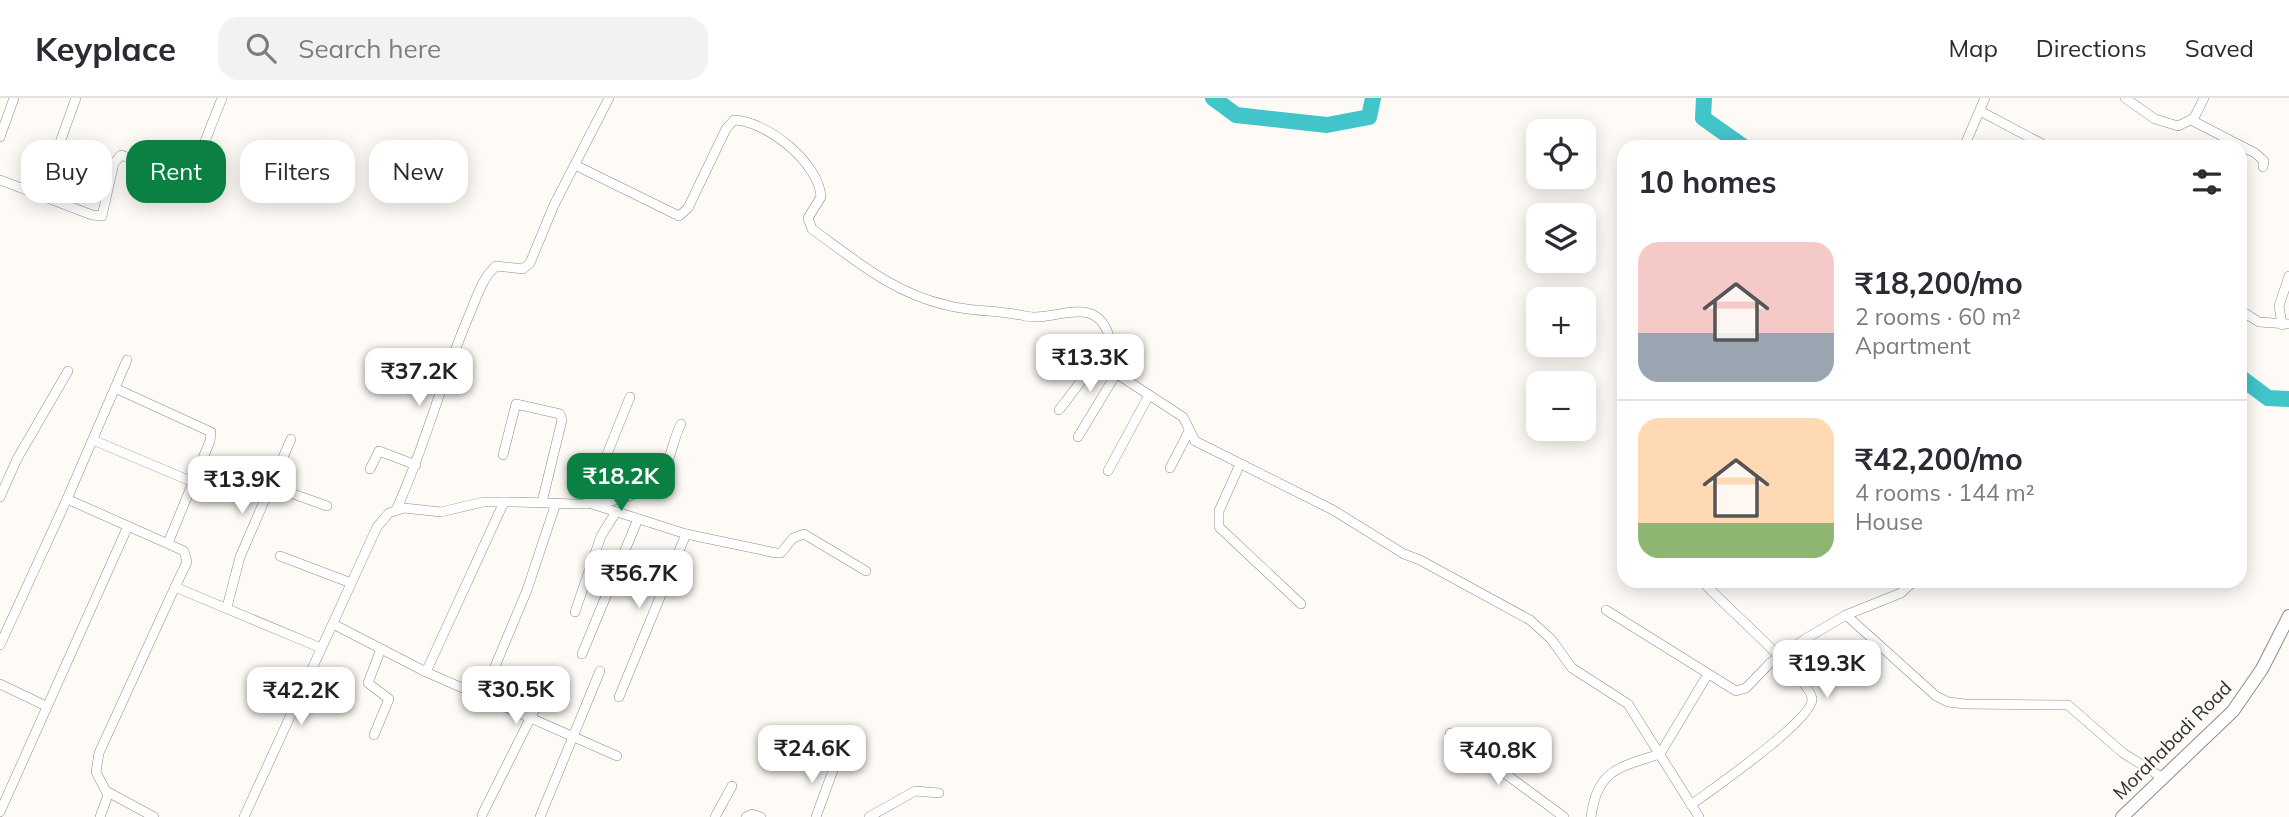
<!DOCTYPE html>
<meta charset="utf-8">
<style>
:root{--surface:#fff;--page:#f2f2f3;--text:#2b2b33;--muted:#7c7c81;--line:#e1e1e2;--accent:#0b8043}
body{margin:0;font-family:Mulish,sans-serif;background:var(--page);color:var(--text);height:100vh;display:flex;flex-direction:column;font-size:26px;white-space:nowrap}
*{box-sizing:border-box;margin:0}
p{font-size:23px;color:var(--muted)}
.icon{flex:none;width:38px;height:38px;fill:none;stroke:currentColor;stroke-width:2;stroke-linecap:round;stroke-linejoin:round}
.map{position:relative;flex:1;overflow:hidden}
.drawer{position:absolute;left:1617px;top:42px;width:630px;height:448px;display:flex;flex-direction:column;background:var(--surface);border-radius:21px;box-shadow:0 4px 18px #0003}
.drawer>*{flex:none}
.hud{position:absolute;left:21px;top:42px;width:665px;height:63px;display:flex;gap:14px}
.controls{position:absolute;left:1526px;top:21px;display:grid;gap:14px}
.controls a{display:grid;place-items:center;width:70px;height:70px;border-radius:14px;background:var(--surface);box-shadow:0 4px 18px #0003;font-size:35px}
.price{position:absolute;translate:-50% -60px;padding:0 16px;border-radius:14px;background:#fff;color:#222;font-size:23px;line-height:46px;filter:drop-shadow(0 2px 4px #0008)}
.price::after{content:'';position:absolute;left:50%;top:42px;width:21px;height:16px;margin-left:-10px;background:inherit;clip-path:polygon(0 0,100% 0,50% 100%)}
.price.active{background:var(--accent);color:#fff}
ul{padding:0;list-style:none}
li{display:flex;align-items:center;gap:21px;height:175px;padding:0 21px}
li+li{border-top:2px solid var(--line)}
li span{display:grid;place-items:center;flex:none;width:196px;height:140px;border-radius:21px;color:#555}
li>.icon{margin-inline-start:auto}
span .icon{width:84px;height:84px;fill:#fffc;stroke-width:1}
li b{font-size:30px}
h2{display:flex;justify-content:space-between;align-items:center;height:84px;padding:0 21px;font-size:30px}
.tag{padding:0 24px;border-radius:21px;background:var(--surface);box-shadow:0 4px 18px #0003;font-size:24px;line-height:63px}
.tag.active{background:var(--accent);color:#fff}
header{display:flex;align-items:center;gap:42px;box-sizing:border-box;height:98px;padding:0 35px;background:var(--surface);border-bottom:2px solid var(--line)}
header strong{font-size:33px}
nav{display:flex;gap:38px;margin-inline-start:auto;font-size:24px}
.search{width:490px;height:63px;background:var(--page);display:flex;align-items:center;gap:18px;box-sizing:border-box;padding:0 24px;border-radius:21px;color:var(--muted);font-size:26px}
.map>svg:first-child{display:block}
</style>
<header>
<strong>Keyplace</strong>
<div class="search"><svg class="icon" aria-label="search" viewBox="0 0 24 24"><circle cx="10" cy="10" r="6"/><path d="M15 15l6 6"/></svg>Search here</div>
<nav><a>Map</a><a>Directions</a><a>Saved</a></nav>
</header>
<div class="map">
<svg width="2289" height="719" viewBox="0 0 2289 719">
<rect width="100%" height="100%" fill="#fefbf7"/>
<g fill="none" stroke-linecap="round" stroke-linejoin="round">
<!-- river -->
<g stroke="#42c4cb" stroke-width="16">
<path d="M1213 0 1236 17 1327 27 1369 19 1373 0"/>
<path d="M1704 0 1703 20 1744 49"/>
<path d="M2240 279 2268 300 2289 301"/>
</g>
<defs>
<g id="street">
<path d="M2125 0 2155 21 2178 28 2194 20 2204 0"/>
<path d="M1980 13 2048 49"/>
<path d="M2191 22 2255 55 2264 63 2263 69"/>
<path d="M0 39 14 0"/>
<path d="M1964 49 1985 0"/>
<path d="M575 67 679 118 688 110 726 31 734 22C767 23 819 65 821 99L808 120 812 131C855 162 893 195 946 207 971 214 999 212 1025 218 1054 225 1095 194 1109 238L1100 257V265L1183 319 1195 343 1333 412 1404 456 1420 462 1530 522 1551 541 1572 570 1628 606 1699 719"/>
<path d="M0 82 92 117 102 118 114 65 121 57 180 79H191L222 0"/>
<path d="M41 97 76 0"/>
<path d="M2240 212 2259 224 2289 226"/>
<path d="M2282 227 2279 208 2289 178"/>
<path d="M117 291 211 334 210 343 168 445"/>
<path d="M1059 312 1098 261"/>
<path d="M1078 339 1116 276"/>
<path d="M93 342 193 384"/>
<path d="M503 357 516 306 560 316 562 322 542 404"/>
<path d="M1240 366 1219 413V429L1301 506"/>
<path d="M1170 370 1189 333"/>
<path d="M370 371 379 353 416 367"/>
<path d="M1108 373 1149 297"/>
<path d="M271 388 327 408"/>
<path d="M0 399 17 361 68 273"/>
<path d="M67 401 127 262"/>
<path d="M504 404C553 402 636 422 666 367 672 355 674 339 681 326"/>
<path d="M587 406 630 299"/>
<path d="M592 406 686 436 776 455H781L793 440 804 436 866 473"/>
<path d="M396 412C425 350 441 283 468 220 476 202 481 181 496 168L523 171 530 165 554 107 609 0"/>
<path d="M280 458 351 485"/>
<path d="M227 509 240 459 291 341"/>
<path d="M1606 512 1736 593 1746 590 1770 565 1805 541 1846 517 1901 495 1914 483"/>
<path d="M575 514 601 438 616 414"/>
<path d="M1846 517 1936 598 1948 604 1965 606 2068 607 2123 655 2163 680"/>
<path d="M0 547 67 401 184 453 187 464 175 489"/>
<path d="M582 556 638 421"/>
<path d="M426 574 617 658"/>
<path d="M0 586 46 608"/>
<path d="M483 597 527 492 556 405"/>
<path d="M619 599 686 436"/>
<path d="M1450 635 1564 719"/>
<path d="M374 637 389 601 368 585 381 551"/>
<path d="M108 694 154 719"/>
<path d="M1691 707C1711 692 1813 622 1812 601 1812 583 1719 503 1702 483"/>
<path d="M0 714 128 428"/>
<path d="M482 717 553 575"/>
<path d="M100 719 108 697 96 674 99 655 175 489 321 550"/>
<path d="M244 719 377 429 389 415 404 410 441 414 483 404H504L426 574 333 526"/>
<path d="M540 719 600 573"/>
<path d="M715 719 732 688"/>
<path d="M746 719 752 716 761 719"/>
<path d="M816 719 836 664"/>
<path d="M869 719 915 693 939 695"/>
<path d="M1591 719C1597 671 1620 669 1660 656L1708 576"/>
</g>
<path id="secondary" d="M2122 719 2233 613 2262 571 2289 518"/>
</defs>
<!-- street casing -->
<use href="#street" stroke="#8e8c88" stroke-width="10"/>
<!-- secondary casing -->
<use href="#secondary" stroke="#8e8c88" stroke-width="14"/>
<!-- street -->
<use href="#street" stroke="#fff" stroke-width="9"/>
<!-- secondary -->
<use href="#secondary" stroke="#fff" stroke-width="12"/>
</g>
<g text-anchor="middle" stroke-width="5" stroke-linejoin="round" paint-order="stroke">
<!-- street labels -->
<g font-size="19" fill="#31312f" stroke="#fefbf7">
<text transform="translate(2172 642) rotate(-45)" y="7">Morahabadi Road</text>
</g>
</g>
</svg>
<div class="controls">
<a><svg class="icon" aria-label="locate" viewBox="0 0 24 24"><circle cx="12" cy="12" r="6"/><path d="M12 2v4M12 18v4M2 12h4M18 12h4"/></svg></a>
<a><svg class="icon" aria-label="layers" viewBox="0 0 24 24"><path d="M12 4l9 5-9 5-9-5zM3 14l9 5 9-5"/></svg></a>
<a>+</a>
<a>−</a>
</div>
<b class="price" style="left:1090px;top:296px">₹13.3K</b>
<b class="price" style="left:419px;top:310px">₹37.2K</b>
<b class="price active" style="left:621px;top:415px">₹18.2K</b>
<b class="price" style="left:242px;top:418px">₹13.9K</b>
<b class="price" style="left:639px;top:512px">₹56.7K</b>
<b class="price" style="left:1827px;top:602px">₹19.3K</b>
<b class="price" style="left:516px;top:628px">₹30.5K</b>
<b class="price" style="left:301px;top:629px">₹42.2K</b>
<b class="price" style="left:812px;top:687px">₹24.6K</b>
<b class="price" style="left:1498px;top:689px">₹40.8K</b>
<div class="hud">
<a class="tag">Buy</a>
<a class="tag active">Rent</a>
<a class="tag">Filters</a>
<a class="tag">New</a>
</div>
<section class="drawer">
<h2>10 homes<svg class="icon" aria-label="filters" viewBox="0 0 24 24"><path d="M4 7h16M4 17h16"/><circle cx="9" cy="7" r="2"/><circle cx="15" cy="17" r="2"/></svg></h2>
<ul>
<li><span style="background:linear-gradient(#f6c9c9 65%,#9aa5b1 0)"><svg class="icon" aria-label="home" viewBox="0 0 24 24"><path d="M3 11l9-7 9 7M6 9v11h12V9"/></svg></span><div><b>₹18,200/mo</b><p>2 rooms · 60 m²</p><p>Apartment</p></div></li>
<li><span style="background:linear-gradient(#ffd9b3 75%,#8fb573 0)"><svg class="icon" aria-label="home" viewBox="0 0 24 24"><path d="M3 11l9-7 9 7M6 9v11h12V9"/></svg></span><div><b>₹42,200/mo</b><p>4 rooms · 144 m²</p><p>House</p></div></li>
</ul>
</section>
</div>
